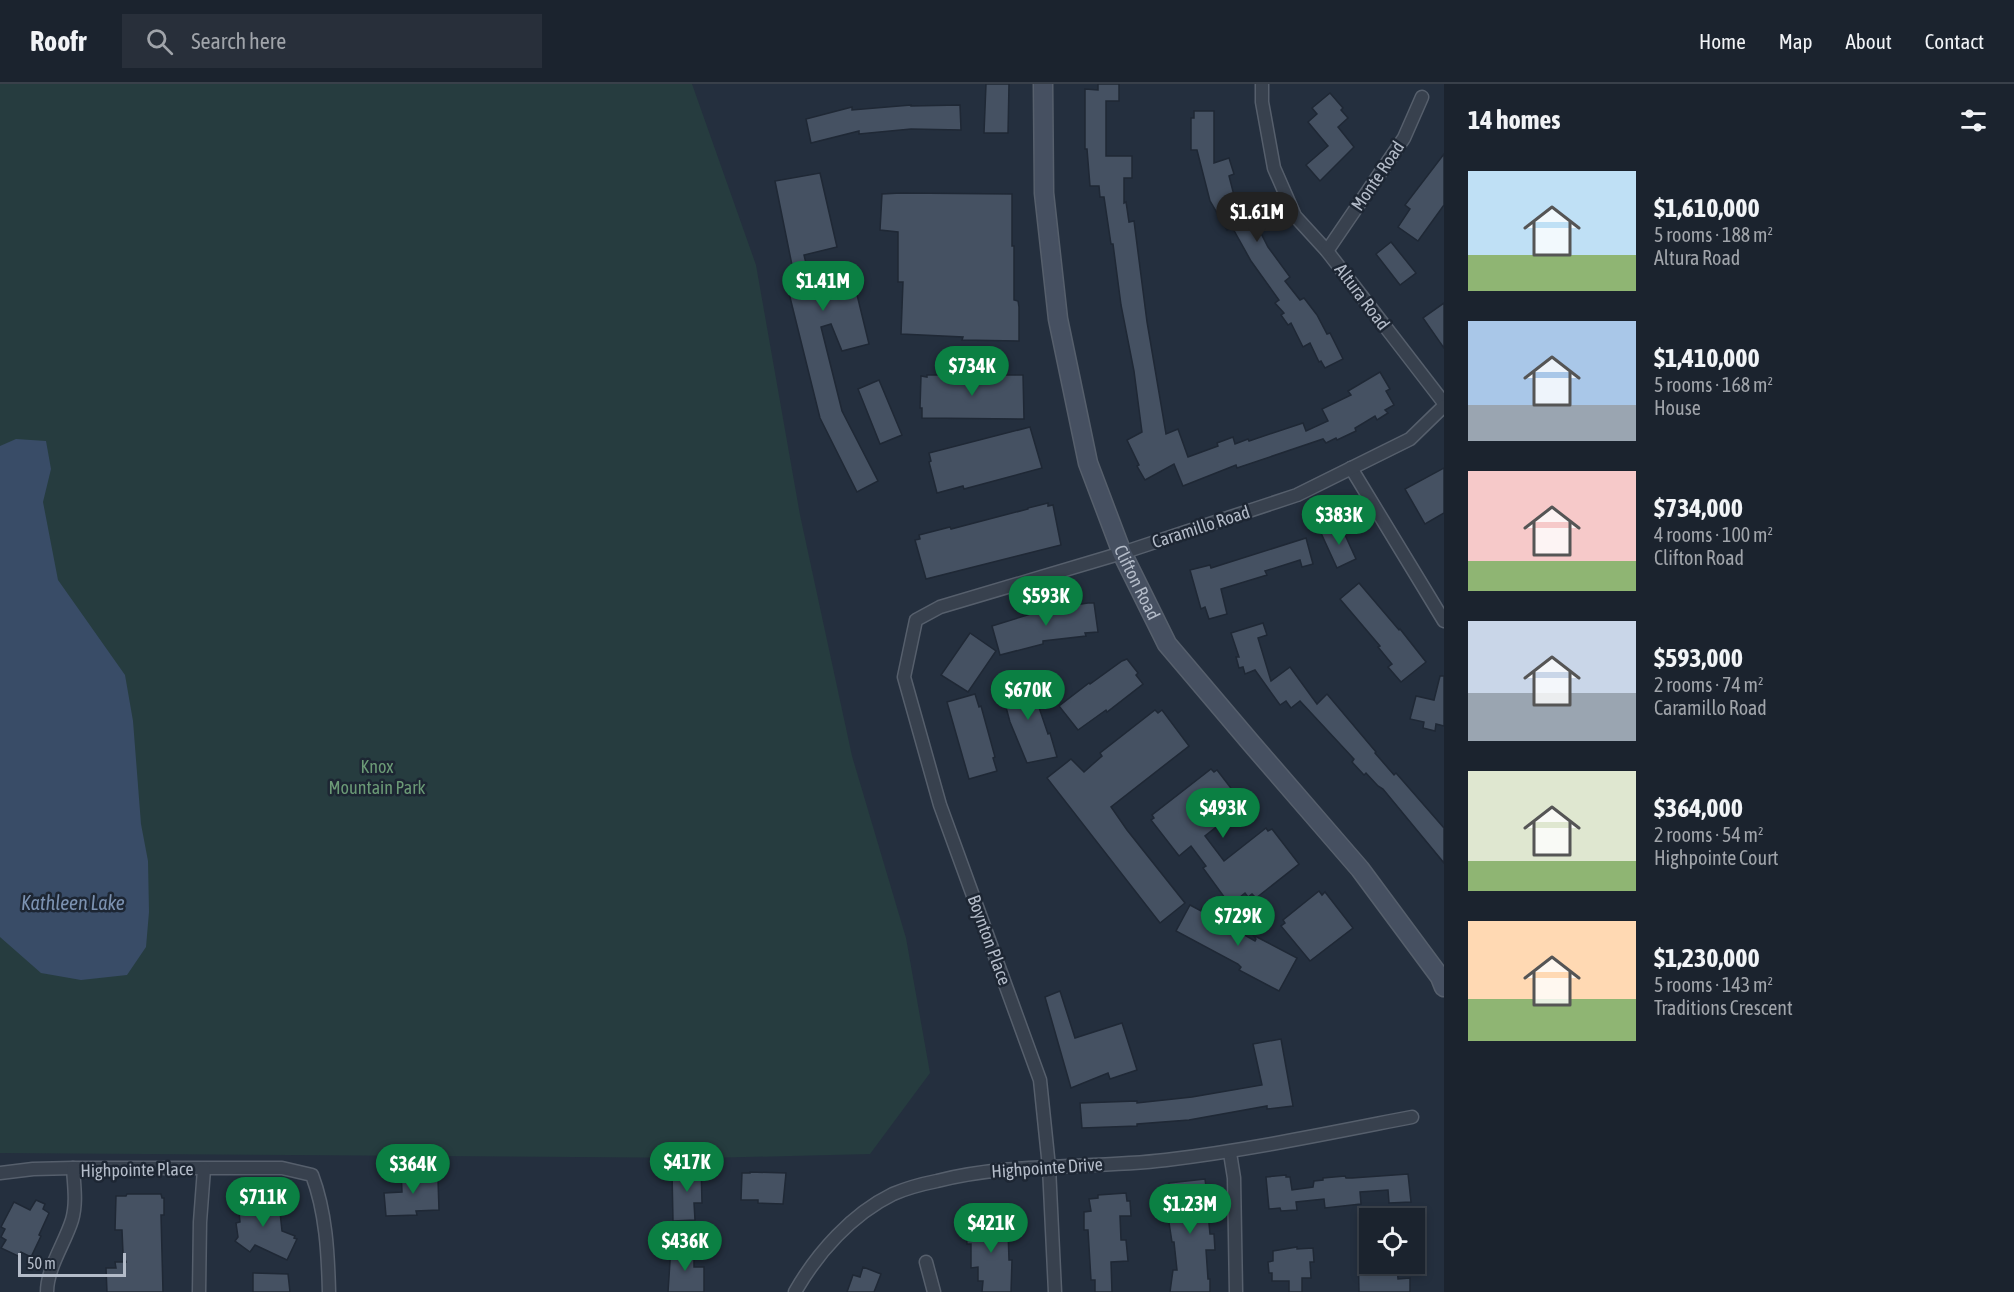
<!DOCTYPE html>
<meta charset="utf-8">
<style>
:root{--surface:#1b232e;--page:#282f3a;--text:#f1f3f6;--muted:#a0a4aa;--line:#39404a;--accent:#0b8043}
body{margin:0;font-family:"Asap Condensed",sans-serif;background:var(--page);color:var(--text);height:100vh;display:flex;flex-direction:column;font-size:22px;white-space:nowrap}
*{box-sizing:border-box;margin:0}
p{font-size:20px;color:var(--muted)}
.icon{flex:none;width:33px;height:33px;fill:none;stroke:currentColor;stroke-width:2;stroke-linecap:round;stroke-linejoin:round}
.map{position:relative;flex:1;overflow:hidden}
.details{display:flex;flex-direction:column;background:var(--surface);width:570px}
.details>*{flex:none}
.controls{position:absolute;left:1359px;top:1124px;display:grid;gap:12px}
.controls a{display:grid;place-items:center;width:66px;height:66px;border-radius:0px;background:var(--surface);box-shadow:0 3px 9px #0003,0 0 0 2px var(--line);font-size:30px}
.scale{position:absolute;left:18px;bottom:15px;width:108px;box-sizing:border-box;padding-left:6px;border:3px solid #b4bcc9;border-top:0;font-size:16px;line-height:21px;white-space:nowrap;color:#b4bcc9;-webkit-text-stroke:4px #1d2633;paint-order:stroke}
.price{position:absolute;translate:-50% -51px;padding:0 14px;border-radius:21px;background:var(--accent);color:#fff;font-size:20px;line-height:39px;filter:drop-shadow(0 2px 3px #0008)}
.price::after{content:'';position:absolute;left:50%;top:36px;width:18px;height:14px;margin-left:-9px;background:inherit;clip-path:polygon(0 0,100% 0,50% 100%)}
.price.on{background:#222;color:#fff}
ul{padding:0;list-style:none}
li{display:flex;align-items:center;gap:18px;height:150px;padding:0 24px}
li span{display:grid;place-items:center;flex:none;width:168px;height:120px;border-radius:0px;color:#555}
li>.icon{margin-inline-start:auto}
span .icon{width:72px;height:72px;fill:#fffc;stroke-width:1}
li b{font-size:26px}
h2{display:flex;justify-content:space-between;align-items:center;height:72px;padding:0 24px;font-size:26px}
header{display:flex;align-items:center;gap:36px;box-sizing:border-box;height:84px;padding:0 30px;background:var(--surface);border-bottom:2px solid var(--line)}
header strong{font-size:28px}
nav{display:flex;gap:33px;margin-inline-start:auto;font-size:21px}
.search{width:420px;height:54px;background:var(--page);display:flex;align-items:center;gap:15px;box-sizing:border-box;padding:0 21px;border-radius:0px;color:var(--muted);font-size:22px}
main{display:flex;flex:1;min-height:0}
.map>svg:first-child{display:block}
</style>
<header>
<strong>Roofr</strong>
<div class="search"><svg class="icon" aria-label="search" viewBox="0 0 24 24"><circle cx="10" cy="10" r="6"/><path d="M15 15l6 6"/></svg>Search here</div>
<nav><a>Home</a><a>Map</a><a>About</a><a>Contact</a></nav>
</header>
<main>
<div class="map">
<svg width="1444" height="1208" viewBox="0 0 1444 1208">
<rect width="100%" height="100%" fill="#242f3e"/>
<!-- green -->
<path fill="#263c3f" d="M0 0H692L756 181 800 431 852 672 906 854 930 989 870 1070 707 1074 0 1069Z"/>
<!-- water -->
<path fill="#394c67" d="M16 355 46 357 51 385 43 418 58 496 125 591 133 637 141 740 148 777 149 828 146 863 127 891 81 896 41 889 0 853V362Z"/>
<!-- building -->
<g fill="#455162" stroke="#1f2835" stroke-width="1.5">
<path d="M986 0H1009L1008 49H984Z"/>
<path d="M1098 0H1119V17H1106V72H1132V94H1124V119L1126 118 1129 138 1134 137 1147 238 1166 350 1178 345 1188 373 1218 362 1217 359 1233 353 1235 360 1248 355 1249 357 1303 339 1306 347 1328 337 1322 325 1351 311 1348 307 1380 288 1390 305 1386 307 1394 321 1385 326 1388 329 1377 336 1375 332 1355 344 1356 347 1337 356 1336 354 1326 359 1323 355 1237 384 1236 381 1183 402 1174 380 1145 396 1137 382 1139 381 1127 356 1142 348 1134 287 1121 221 1113 160H1111L1104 113H1100L1099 102H1090L1087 65H1085V5L1098 6Z"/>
<path d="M1330 9 1343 24 1341 26 1348 34 1338 43 1354 63 1320 97 1306 81 1328 62 1308 38 1317 30 1312 24Z"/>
<path d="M911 21V22L960 21 961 46 911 45 859 50V47L811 59 806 35 852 23V26Z"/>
<path d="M1194 27H1214V79L1229 74 1234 90 1229 92 1237 123 1245 118 1268 163 1290 193 1285 197 1300 216 1304 214 1317 231 1327 250 1330 249 1343 275 1325 284 1321 277 1319 278 1310 259 1303 263 1291 239 1288 241 1281 231 1284 229 1275 219 1279 216 1251 177 1232 143 1227 146 1210 117 1197 66H1191V34H1194Z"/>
<path d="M1444 70V121L1418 157 1398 143 1410 125 1405 121Z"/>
<path d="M820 89 837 163 804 171 810 196 851 186 869 260 842 267 831 240 821 243 842 327 878 397 857 408 820 334 785 193 794 191 775 97Z"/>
<path d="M901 109 1012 110V162H1014V216L1018 217 1019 223V257L962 256 963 253 901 250 903 198H898V148L880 146 882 110Z"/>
<path d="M1391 158 1416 189 1400 201 1376 170Z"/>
<path d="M1444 219V264L1423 234Z"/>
<path d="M927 291H1023L1024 335 922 334V324H920L921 292 927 293Z"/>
<path d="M879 296 902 351 880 360 858 305Z"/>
<path d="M1030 343 1042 384 964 405 963 402 937 409 929 378 931 377 929 369Z"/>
<path d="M1444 384V429L1425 440 1405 405Z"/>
<path d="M1048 419V422L1053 421 1061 461 926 495 915 456 920 455 919 451 950 443 951 445 1028 425V424Z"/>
<path d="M1340 440 1356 475 1337 484 1321 449Z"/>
<path d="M1306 454 1313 480 1302 483 1300 476 1265 487 1267 491 1221 505 1227 530 1209 535 1205 523 1201 525 1190 486 1210 481 1211 484Z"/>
<path d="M1359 499 1399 546 1400 545 1426 578 1401 598 1388 583 1392 580 1378 563 1380 562 1340 515Z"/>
<path d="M1088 519H1094L1098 548 1085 549 1086 552 1043 557V560L1000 571 992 542 1047 525Z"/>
<path d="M1263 539 1267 551 1258 554 1271 597 1290 583 1317 620 1327 610 1376 668 1375 669 1394 691 1396 689 1444 744V779L1383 705 1378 702 1366 689 1364 691 1352 678 1354 675 1300 617 1291 624 1286 617 1280 621 1255 586 1245 590 1243 583 1239 584 1236 573H1239L1231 549Z"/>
<path d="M970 549 996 567 968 608 941 591Z"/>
<path d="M1127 575 1138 589 1136 591 1143 600 1107 628 1106 626 1078 646 1059 622 1089 599 1090 600 1122 577Z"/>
<path d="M1440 592H1444V642L1436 640 1435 647 1423 644 1424 638 1410 635 1416 612 1434 616Z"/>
<path d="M1029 594 1048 650 1050 649 1057 673 1027 679 1010 638 1000 601Z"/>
<path d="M975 610 979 623 981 622 995 673 993 674 997 687 969 695 947 618Z"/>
<path d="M1155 626 1158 629 1162 626 1189 662 1111 723 1127 746 1185 819 1160 839 1047 694 1071 675 1084 688 1102 672 1100 669Z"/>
<path d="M1211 685 1214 688 1217 686 1244 721 1205 752 1224 777 1266 744 1268 747 1272 745 1299 780 1256 814 1252 810 1248 813 1245 809 1230 821 1203 784 1206 782 1191 762 1179 772 1151 736 1154 734 1152 731Z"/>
<path d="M1319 807 1322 811 1325 808 1353 844 1310 877 1281 842 1285 839 1283 836Z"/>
<path d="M1190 821 1201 827 1202 824 1224 836 1223 839 1255 857 1256 855 1253 851 1297 874 1279 907 1239 886 1241 883 1238 880 1176 847Z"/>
<path d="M1060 907 1075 954 1122 939 1137 986 1110 995 1108 989 1071 1004 1045 913Z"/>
<path d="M1281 955 1293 1022 1267 1025V1022L1189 1036 1137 1040V1042L1082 1044 1080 1019 1137 1017V1019L1192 1013 1262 1001 1253 960Z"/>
<path d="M688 1080H701L702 1119H694L695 1136 673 1137 672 1088H688Z"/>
<path d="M419 1082 423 1096H438L439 1126 416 1127 417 1131 386 1132 384 1109 402 1108 401 1084Z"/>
<path d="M750 1088 786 1089 783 1120 758 1119V1116H741L742 1089H750Z"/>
<path d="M1408 1090 1411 1118 1389 1119 1388 1106 1360 1108 1361 1120 1325 1124 1324 1115 1296 1118 1297 1126 1281 1127 1280 1124 1269 1125 1266 1093 1286 1091V1093H1290L1292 1106 1313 1103 1314 1097 1323 1096V1094L1345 1092 1346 1094H1352Z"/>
<path d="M1205 1095 1206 1103H1211L1212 1118 1209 1119 1208 1129 1210 1150H1214L1215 1166H1206L1208 1195H1210V1208H1170L1173 1186H1177L1174 1158H1172L1168 1132 1167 1114 1170 1113 1169 1099Z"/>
<path d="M1126 1109 1127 1117H1130L1131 1132H1120L1121 1156H1126L1128 1177 1111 1178 1112 1208H1095V1196H1091L1088 1146H1084V1128L1091 1127 1089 1115 1098 1114V1111Z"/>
<path d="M127 1110H161L162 1114H164V1131H161L163 1208H107L106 1184H116L115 1178H126L123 1169 122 1146H115L116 1112H126Z"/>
<path d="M264 1112V1114H275L276 1128H280L282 1147 295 1152 294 1154 297 1155 287 1176 255 1161 250 1168 235 1157 238 1153 236 1139 240 1138 239 1128H242L241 1117Z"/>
<path d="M36 1116 45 1120 43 1125 49 1129 39 1151 41 1152 31 1173 21 1168 20 1173 1 1164 6 1156 1 1153 5 1145 1 1143 14 1118 30 1126Z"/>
<path d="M1003 1131V1146H1008L1009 1176H1012L1011 1208H982L983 1197H978V1183L971 1184V1160H967L966 1150 970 1149V1140L978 1141V1135H986V1132Z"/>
<path d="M1370 1157V1179H1397L1398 1195 1410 1194V1208H1359L1358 1159Z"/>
<path d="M671 1162 694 1163V1183H704V1208H668Z"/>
<path d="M1297 1163V1165L1313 1164 1314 1178H1310L1311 1194H1302V1208H1289V1197H1272V1189H1269L1268 1178 1273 1177V1167Z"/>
<path d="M863 1183 881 1190 874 1208H847L853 1191 860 1193Z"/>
<path d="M253 1189 288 1190 290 1208H253Z"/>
</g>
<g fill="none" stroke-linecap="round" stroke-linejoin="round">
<defs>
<g id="minor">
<path d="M1262 0V18L1274 84 1295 132 1327 167 1444 319"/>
<path d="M1327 167 1404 54 1422 13"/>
<path d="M1351 384 1444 537"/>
<path d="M1230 1069 1234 1094 1236 1208"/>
<path d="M0 1089 33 1085 73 1084H282L312 1091C326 1128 328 1169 329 1208"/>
<path d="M926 1178 934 1208"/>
<path d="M47 1208C47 1184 65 1159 72 1136 77 1119 74 1101 73 1084"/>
<path d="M199 1208 200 1138 204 1085"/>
<path d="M795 1208C817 1169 852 1130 893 1110 907 1104 922 1100 937 1097 1012 1078 1090 1085 1166 1076 1249 1066 1330 1049 1412 1033"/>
<path d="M1055 1208 1049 1083 1040 996 940 721 904 593 916 536 940 523 1122 469 1297 411 1410 355 1444 322"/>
</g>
<g id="secondary">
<path id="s1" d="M1043 0 1044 109 1058 235 1088 379 1122 469 1167 560 1251 659 1360 785 1440 893 1444 903"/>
</g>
</defs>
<!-- minor casing -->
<use href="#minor" stroke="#565f6c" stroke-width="15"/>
<!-- secondary casing -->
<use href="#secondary" stroke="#565f6c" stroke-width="21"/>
<!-- minor -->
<use href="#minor" stroke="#38414e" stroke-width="12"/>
<!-- secondary -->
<use href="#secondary" stroke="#465061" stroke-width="18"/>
</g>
<g text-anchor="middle" stroke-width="5" stroke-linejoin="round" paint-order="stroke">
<!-- street labels -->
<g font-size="18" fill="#b4bcc9" stroke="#1d2633">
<text transform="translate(1378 92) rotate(-56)" y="6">Monte Road</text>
<text transform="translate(1362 213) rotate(53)" y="6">Altura Road</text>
<text transform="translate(1201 443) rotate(-18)" y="6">Caramillo Road</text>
<text dy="6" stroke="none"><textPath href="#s1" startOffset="512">Clifton Road</textPath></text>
<text transform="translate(989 856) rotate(70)" y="6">Boynton Place</text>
<text transform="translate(1047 1084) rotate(-4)" y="6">Highpointe Drive</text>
<text transform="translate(137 1086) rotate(-1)" y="6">Highpointe Place</text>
</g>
<!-- park labels -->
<g font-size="18" fill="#6b9a76" stroke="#1d2633">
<text x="377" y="689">Knox<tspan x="377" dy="21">Mountain Park</tspan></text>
</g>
<!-- water labels -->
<g font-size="20" font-style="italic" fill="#7c92b1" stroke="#1d2633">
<text x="73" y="826">Kathleen Lake</text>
</g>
</g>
</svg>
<div class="controls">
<a><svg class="icon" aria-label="locate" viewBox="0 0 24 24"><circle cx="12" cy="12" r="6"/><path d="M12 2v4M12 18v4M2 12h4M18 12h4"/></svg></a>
</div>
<div class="scale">50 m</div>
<b class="price on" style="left:1257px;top:159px">$1.61M</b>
<b class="price" style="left:823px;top:228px">$1.41M</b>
<b class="price" style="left:972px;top:313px">$734K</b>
<b class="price" style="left:1339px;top:462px">$383K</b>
<b class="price" style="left:1046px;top:543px">$593K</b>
<b class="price" style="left:1028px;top:637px">$670K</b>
<b class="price" style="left:1223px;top:755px">$493K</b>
<b class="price" style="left:1238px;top:863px">$729K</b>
<b class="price" style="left:687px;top:1109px">$417K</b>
<b class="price" style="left:413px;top:1111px">$364K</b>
<b class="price" style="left:263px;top:1144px">$711K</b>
<b class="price" style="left:1190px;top:1151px">$1.23M</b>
<b class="price" style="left:991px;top:1170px">$421K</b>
<b class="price" style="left:685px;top:1188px">$436K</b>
</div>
<section class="details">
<h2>14 homes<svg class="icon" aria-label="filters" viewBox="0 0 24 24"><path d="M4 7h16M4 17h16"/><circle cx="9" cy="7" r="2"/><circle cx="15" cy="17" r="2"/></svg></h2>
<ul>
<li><span style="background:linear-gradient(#bfe0f5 70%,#8fb573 0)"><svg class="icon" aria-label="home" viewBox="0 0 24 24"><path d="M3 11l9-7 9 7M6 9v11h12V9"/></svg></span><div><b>$1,610,000</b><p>5 rooms · 188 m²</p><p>Altura Road</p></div></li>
<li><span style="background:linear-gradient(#a9c7e8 70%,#9aa5b1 0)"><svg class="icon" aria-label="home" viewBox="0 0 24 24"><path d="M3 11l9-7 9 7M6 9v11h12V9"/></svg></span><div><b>$1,410,000</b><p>5 rooms · 168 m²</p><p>House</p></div></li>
<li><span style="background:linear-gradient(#f6c9c9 75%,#8fb573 0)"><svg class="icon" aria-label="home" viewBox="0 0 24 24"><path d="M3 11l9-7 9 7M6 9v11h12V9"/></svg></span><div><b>$734,000</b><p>4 rooms · 100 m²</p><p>Clifton Road</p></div></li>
<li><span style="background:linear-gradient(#c9d6e8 60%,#9aa5b1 0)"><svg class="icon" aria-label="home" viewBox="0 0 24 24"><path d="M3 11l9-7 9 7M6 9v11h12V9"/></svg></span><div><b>$593,000</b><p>2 rooms · 74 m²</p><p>Caramillo Road</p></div></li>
<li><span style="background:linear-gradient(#dfe7d0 75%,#8fb573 0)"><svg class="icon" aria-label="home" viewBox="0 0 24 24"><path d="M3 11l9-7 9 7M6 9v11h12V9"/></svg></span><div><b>$364,000</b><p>2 rooms · 54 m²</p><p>Highpointe Court</p></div></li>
<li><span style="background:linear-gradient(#ffd9b3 65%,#8fb573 0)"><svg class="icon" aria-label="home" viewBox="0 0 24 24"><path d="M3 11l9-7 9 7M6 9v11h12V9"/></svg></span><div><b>$1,230,000</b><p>5 rooms · 143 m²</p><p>Traditions Crescent</p></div></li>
</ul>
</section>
</main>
